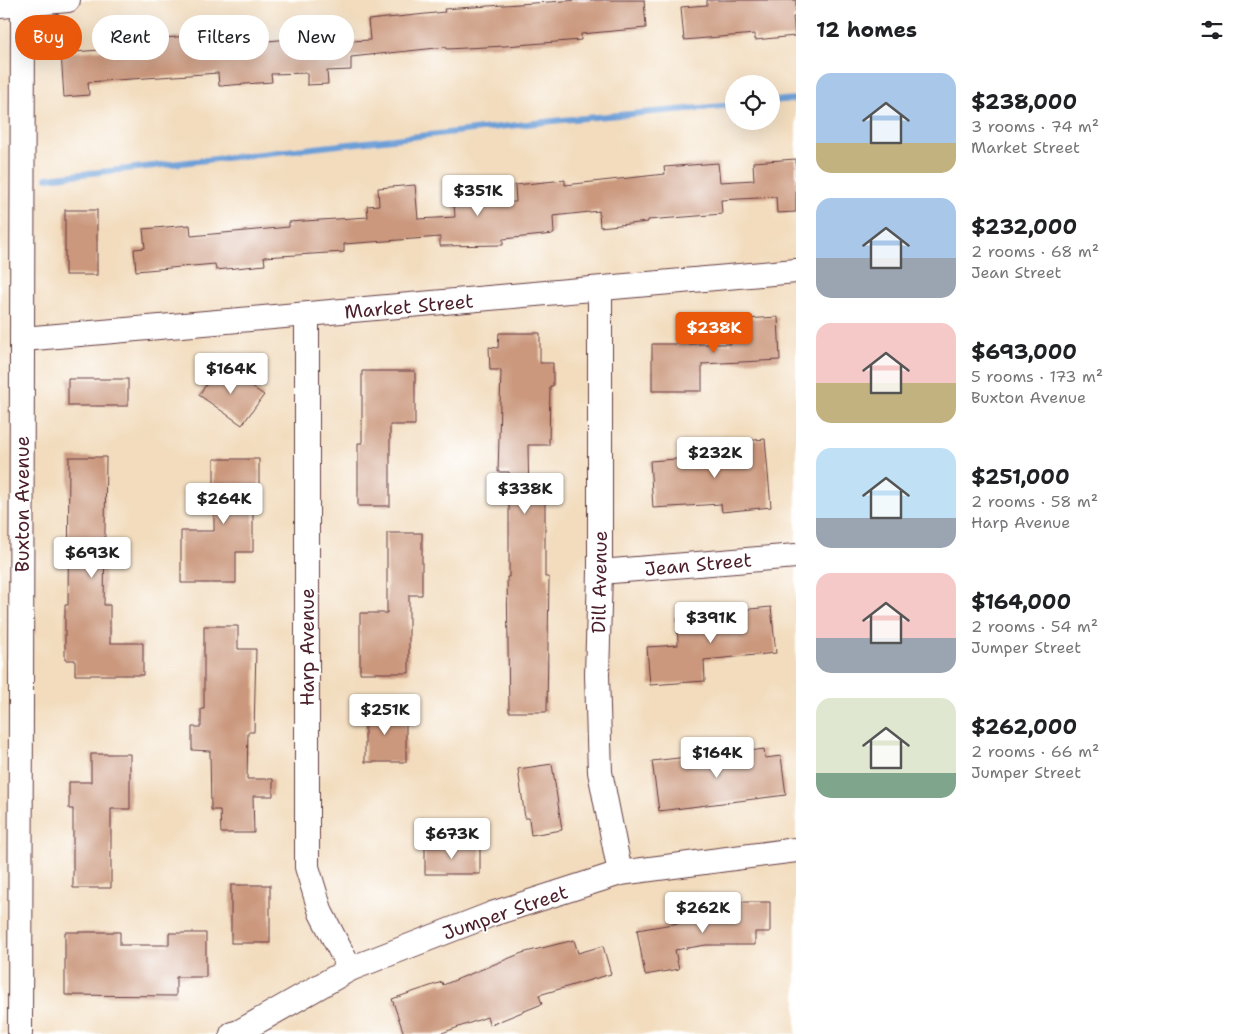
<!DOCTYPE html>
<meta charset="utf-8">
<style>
:root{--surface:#fff;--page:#f6f6f6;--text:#202124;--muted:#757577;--accent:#ea580c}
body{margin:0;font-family:"Shantell Sans",sans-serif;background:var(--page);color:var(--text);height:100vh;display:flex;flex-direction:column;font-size:19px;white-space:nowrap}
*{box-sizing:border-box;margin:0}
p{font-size:16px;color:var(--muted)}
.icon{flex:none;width:28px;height:28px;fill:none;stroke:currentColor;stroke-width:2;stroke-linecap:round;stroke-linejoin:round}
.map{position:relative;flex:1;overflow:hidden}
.details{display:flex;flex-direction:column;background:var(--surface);width:450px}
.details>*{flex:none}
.hud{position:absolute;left:15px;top:15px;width:475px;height:45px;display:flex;gap:10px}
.controls{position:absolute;left:725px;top:75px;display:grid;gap:10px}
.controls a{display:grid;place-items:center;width:55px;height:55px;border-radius:50%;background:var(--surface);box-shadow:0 5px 20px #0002;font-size:25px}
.price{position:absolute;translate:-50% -42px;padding:0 11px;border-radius:5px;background:#fff;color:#222;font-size:16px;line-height:32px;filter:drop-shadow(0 1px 2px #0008)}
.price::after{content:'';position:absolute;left:50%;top:30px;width:15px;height:11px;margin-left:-8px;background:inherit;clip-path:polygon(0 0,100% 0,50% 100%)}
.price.current{background:var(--accent);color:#fff}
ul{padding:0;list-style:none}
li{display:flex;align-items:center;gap:15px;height:125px;padding:0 20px}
li span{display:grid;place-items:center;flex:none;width:140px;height:100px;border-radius:15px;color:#555}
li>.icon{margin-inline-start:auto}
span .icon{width:60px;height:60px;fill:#fffc;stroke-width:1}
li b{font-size:21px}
h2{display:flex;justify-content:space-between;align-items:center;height:60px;padding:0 20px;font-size:21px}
.tag{padding:0 18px;border-radius:22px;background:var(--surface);box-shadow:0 5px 20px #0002;font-size:18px;line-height:45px}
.tag.current{background:var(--accent);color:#fff}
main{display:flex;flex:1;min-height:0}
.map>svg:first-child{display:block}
</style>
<main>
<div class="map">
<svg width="796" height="1034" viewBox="0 0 796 1034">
<rect width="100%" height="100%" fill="#fff"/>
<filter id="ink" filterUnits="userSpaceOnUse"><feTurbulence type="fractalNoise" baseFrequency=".02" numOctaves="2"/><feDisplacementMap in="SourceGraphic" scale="10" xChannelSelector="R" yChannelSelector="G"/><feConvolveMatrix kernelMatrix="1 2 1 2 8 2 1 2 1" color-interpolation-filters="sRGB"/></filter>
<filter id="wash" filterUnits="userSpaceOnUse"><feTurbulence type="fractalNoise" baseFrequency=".0096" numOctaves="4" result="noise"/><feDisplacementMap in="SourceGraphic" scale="20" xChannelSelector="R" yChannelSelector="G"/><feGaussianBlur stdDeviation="1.12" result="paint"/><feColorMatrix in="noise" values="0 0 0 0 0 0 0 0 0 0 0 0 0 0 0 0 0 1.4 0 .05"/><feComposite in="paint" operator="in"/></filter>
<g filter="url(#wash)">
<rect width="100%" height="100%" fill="#f2dcbd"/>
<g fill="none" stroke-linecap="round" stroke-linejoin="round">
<!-- stream -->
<g stroke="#6d9fd7" stroke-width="6">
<path d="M771 101 796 99"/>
<path d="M47 178 562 120 734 105"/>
</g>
</g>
<g id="blocks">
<!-- building -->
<g fill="#cb987d">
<path d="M579 0H644L646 28 581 34V40L505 46 447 49 446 47 351 57V70L327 71 328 84 307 85V73L271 74 272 82 219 86 218 73 88 82 89 95 64 97 61 53 139 47 138 40 189 36V48L290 39 289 22 312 21 313 43 370 40 368 20 445 12 444 9Z"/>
<path d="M707 0H796V17H793L795 36 755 40V34L684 40 681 7 707 5Z"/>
<path d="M796 159V212L777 213 776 197 721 200 722 214 648 220V222L600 227 599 211 553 216 554 234 503 239V245L440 246V237L344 244V252L264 257 265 265 216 270 215 264 136 271 134 249 145 248 143 229 190 225 191 236 289 227V222L368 217 367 206 379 205 378 188 415 185 418 219 455 217 454 203 516 202 515 185 565 180V185L665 174 664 167 718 163 720 182 754 180 753 162Z"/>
<rect x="65" y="210" width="32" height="65"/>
<path d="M778 317 780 360 702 364V391H652V344H731L729 320Z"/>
<path d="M499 333H540V363H553V386H550L549 445H528L529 501H545V577H549L547 712H509L507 577H509V472H498L501 370H490L489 347 498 348Z"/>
<path d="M220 365 264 395 242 425 199 395Z"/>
<path d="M362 371H415V425H390V506H358V443H362Z"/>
<rect x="68" y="379" width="60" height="27"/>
<path d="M765 439 771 507 722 512 721 504 653 508 650 461 716 456 715 444Z"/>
<path d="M69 457H106L104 605H110V643H143V675H75V660H65V605H68Z"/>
<path d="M214 459H259V508H253V552H236V583H181V531H214Z"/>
<path d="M387 533H422V595H409V673H360V613H387Z"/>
<path d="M771 607 776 653 704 660 705 681 650 685 647 647 678 645 677 618 719 614V612Z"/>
<path d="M204 626H238V649H256L254 732H248L247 779H273V796H253L254 833H221L220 810H211L210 751 192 750V727H201V709H204Z"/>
<rect x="365" y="711" width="41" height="51"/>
<path d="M764 749 765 758 781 756 786 795 659 811 652 761 705 755V757Z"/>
<path d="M91 754H130V809H111V888H73V809H69V782H91Z"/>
<path d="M552 764 562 830 531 835 529 818H525L518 769Z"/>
<rect x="425" y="847" width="55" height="27"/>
<rect x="231" y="885" width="39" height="58"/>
<path d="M720 902H770V932H755V945H706L675 950 679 969 645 975 637 930 720 916Z"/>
<path d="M65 932H120V945H169V933H206V977H176V996L65 995Z"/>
<path d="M574 940 578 953 603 946 611 974 539 995 542 1004 490 1025 487 1017 439 1034H404L392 999 442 982 443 985 522 953Z"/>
</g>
</g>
</g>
<g filter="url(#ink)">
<use href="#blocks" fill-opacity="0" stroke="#633b41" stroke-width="1"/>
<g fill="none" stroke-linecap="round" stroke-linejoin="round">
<defs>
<g id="minor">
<path d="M0 6 68 0"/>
<path d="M600 289V572L597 675 600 772 620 873"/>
<path d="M307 315V867L321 913 350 969"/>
<path d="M23 339 796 271"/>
<path d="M600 572 796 556"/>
<path d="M20 1034 23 4"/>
<path d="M232 1034 239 1032 350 969 492 914 620 873 796 850"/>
</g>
</defs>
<!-- minor casing -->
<use href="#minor" stroke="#633b41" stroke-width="26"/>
<!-- minor -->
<use href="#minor" stroke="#fff" stroke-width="24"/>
</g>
</g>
<g text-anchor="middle" stroke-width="4" stroke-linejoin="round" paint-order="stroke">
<!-- street labels -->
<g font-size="19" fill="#4a1f2b" stroke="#fff">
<text transform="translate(409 306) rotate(-5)" y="7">Market Street</text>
<text transform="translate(22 504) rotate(-90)" y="7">Buxton Avenue</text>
<text transform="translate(698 564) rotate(-5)" y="7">Jean Street</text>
<text transform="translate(599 582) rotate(-89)" y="7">Dill Avenue</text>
<text transform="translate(307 647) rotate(-90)" y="7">Harp Avenue</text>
<text transform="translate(505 912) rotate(-19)" y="7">Jumper Street</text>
</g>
</g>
</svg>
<div class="controls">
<a><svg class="icon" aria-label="locate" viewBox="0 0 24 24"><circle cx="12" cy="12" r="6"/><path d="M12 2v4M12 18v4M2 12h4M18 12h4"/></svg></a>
</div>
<b class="price" style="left:478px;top:217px">$351K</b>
<b class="price current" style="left:714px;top:354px">$238K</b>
<b class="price" style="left:231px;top:395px">$164K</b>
<b class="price" style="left:715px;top:479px">$232K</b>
<b class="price" style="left:525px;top:515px">$338K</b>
<b class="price" style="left:224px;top:525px">$264K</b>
<b class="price" style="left:92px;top:579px">$693K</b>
<b class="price" style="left:711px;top:644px">$391K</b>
<b class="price" style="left:385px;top:736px">$251K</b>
<b class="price" style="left:717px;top:779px">$164K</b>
<b class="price" style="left:452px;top:860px">$673K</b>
<b class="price" style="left:703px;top:934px">$262K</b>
<div class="hud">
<a class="tag current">Buy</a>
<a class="tag">Rent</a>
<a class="tag">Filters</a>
<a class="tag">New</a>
</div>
</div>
<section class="details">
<h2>12 homes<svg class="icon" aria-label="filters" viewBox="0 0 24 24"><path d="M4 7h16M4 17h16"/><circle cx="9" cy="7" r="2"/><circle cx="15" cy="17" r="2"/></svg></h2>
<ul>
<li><span style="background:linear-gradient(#a9c7e8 70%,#c2b280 0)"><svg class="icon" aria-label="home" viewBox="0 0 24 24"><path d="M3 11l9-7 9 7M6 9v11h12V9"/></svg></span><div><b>$238,000</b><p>3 rooms · 74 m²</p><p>Market Street</p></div></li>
<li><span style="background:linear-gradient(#a9c7e8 60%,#9aa5b1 0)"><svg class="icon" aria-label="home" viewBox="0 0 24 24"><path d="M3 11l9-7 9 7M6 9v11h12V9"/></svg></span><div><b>$232,000</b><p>2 rooms · 68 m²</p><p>Jean Street</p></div></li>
<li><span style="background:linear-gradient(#f6c9c9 60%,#c2b280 0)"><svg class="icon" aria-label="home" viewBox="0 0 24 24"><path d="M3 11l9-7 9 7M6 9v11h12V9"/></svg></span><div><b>$693,000</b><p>5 rooms · 173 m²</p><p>Buxton Avenue</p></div></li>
<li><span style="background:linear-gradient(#bfe0f5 70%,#9aa5b1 0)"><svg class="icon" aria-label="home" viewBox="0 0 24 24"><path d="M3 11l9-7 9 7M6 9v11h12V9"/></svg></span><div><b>$251,000</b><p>2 rooms · 58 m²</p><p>Harp Avenue</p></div></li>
<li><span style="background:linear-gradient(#f6c9c9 65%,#9aa5b1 0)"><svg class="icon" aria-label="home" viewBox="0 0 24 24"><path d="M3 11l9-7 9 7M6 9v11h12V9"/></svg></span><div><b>$164,000</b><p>2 rooms · 54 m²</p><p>Jumper Street</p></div></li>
<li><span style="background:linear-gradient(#dfe7d0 75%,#7fa58c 0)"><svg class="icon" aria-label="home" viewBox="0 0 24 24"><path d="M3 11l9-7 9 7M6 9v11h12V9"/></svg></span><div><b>$262,000</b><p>2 rooms · 66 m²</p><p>Jumper Street</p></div></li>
</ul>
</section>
</main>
